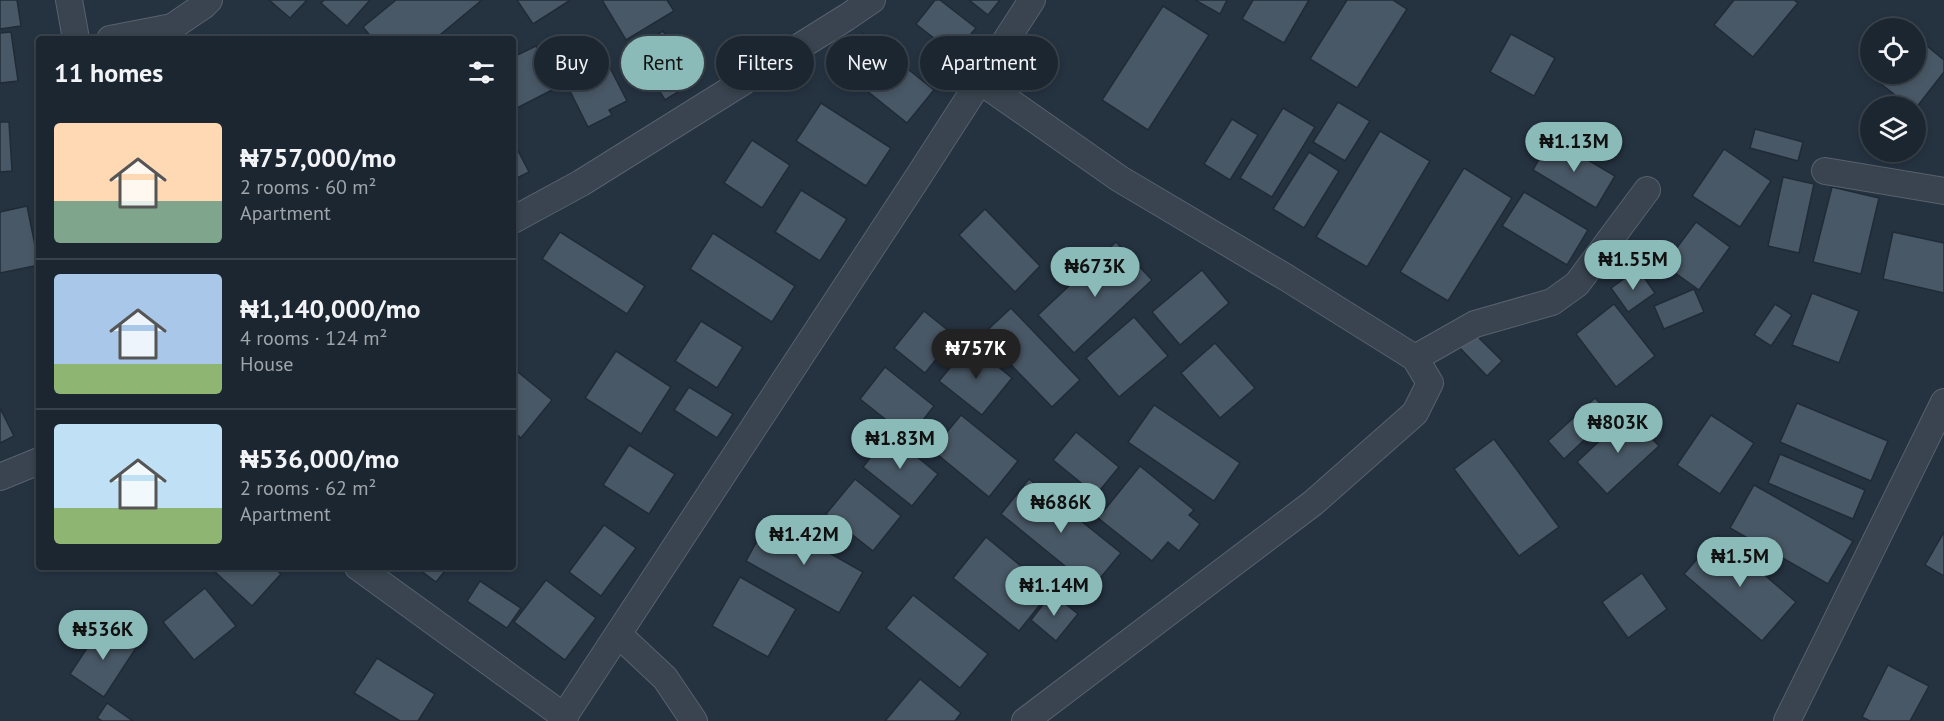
<!DOCTYPE html>
<meta charset="utf-8">
<style>
:root{--surface:#1c2630;--page:#29323c;--text:#f1f3f6;--muted:#a0a5ab;--line:#3a434c;--accent:#8bbbb9}
body{margin:0;font-family:"PT Sans",sans-serif;background:var(--page);color:var(--text);height:100vh;display:flex;flex-direction:column;font-size:22px;white-space:nowrap}
*{box-sizing:border-box;margin:0}
p{font-size:20px;color:var(--muted)}
.icon{flex:none;width:33px;height:33px;fill:none;stroke:currentColor;stroke-width:2;stroke-linecap:round;stroke-linejoin:round}
.map{position:relative;flex:1;overflow:hidden}
.side{position:absolute;left:36px;top:36px;width:480px;height:534px;display:flex;flex-direction:column;background:var(--surface);border-radius:6px;box-shadow:0 3px 9px #0003,0 0 0 2px var(--line)}
.side>*{flex:none}
.banner{position:absolute;left:534px;top:36px;width:570px;height:54px;display:flex;gap:12px}
.fabs{position:absolute;left:1860px;top:18px;display:grid;gap:12px}
.fabs a{display:grid;place-items:center;width:66px;height:66px;border-radius:50%;background:var(--surface);box-shadow:0 3px 9px #0003,0 0 0 2px var(--line);font-size:30px}
.price{position:absolute;translate:-50% -51px;padding:0 14px;border-radius:21px;background:var(--accent);color:#111;font-size:20px;line-height:39px;filter:drop-shadow(0 2px 3px #0008)}
.price::after{content:'';position:absolute;left:50%;top:36px;width:18px;height:14px;margin-left:-9px;background:inherit;clip-path:polygon(0 0,100% 0,50% 100%)}
.price.current{background:#222;color:#fff}
ul{padding:0;list-style:none}
li{display:flex;align-items:center;gap:18px;height:150px;padding:0 18px}
li+li{border-top:2px solid var(--line)}
li span{display:grid;place-items:center;flex:none;width:168px;height:120px;border-radius:6px;color:#555}
li>.icon{margin-inline-start:auto}
span .icon{width:72px;height:72px;fill:#fffc;stroke-width:1}
li b{font-size:26px}
h2{display:flex;justify-content:space-between;align-items:center;height:72px;padding:0 18px;font-size:26px}
.chip{padding:0 21px;border-radius:27px;background:var(--surface);box-shadow:0 3px 9px #0003,0 0 0 2px var(--line);font-size:21px;line-height:54px}
.chip.current{background:var(--accent);color:#111}
.map>svg:first-child{display:block}
</style>
<div class="map">
<svg width="1944" height="721" viewBox="0 0 1944 721">
<rect width="100%" height="100%" fill="#253240"/>
<!-- building -->
<g fill="#495866" stroke="#202b37" stroke-width="1.5">
<path d="M0 0H17L21 26 0 29Z"/>
<path d="M269 0H307L290 18Z"/>
<path d="M324 0H370L347 26 321 3Z"/>
<path d="M396 0H482L435 39H373L363 27Z"/>
<path d="M517 0H568L569 1 533 24Z"/>
<path d="M602 0H667L674 11 626 40Z"/>
<path d="M935 0H940L976 28 954 54 916 24Z"/>
<path d="M969 0H1000L988 15Z"/>
<path d="M1195 0H1227L1220 14Z"/>
<path d="M1253 0H1309L1284 43 1242 19Z"/>
<path d="M1347 0H1393L1407 9 1357 88 1310 59Z"/>
<path d="M1734 0H1794L1798 3 1753 57 1714 25Z"/>
<path d="M1163 6 1209 35 1148 130 1102 100Z"/>
<path d="M663 31 694 82 665 100 634 49Z"/>
<path d="M11 32 18 81 0 83V33Z"/>
<path d="M863 33 934 90 907 123 836 66Z"/>
<path d="M1511 34 1555 58 1534 96 1490 72Z"/>
<path d="M1916 37 1944 60V72L1916 108 1909 106 1871 76 1873 74H1916Z"/>
<path d="M536 46 558 87 513 110V57Z"/>
<path d="M608 64 627 101 609 110 612 115 588 127 567 85Z"/>
<path d="M1338 102 1370 121 1345 161 1313 142Z"/>
<path d="M821 103 891 148 866 186 796 141Z"/>
<path d="M1283 108 1315 127 1272 197 1240 178Z"/>
<path d="M1232 119 1258 135 1230 180 1204 164Z"/>
<path d="M0 122H9L12 171 0 172Z"/>
<path d="M1755 129 1803 142 1798 161 1750 148Z"/>
<path d="M1380 131 1430 161 1367 267 1316 237Z"/>
<path d="M1551 138 1615 176 1596 208 1533 170Z"/>
<path d="M752 140 790 165 762 208 724 183Z"/>
<path d="M513 141 529 172 513 180Z"/>
<path d="M1724 149 1771 181 1740 227 1692 196Z"/>
<path d="M1309 152 1339 171 1304 228 1273 209Z"/>
<path d="M1464 168 1512 198 1448 301 1400 272Z"/>
<path d="M1783 177 1814 184 1799 253 1768 246Z"/>
<path d="M1832 187 1879 198 1861 274 1813 262Z"/>
<path d="M801 190 847 219 820 261 775 232Z"/>
<path d="M1524 192 1588 230 1567 265 1502 226Z"/>
<path d="M27 206 39 265 0 273V212Z"/>
<path d="M985 209 1040 266 1015 292 959 235Z"/>
<path d="M1696 222 1730 247 1699 290 1664 265Z"/>
<path d="M560 232 645 286 627 314 542 259Z"/>
<path d="M1893 232 1944 243V293L1883 279Z"/>
<path d="M713 233 795 286 772 322 690 269Z"/>
<path d="M1116 242 1152 280 1074 353 1038 315Z"/>
<path d="M1638 269 1655 293 1628 312 1611 288Z"/>
<path d="M1202 270 1229 303 1180 345 1152 312Z"/>
<path d="M1694 289 1704 312 1664 329 1654 306Z"/>
<path d="M1812 293 1859 311 1839 363 1792 345Z"/>
<path d="M1614 304 1655 356 1616 387 1576 334Z"/>
<path d="M1775 304 1792 315 1771 346 1754 335Z"/>
<path d="M1011 308 1080 380 1052 407 982 335Z"/>
<path d="M924 311 955 336 925 373 894 348Z"/>
<path d="M1134 317 1168 356 1119 397 1086 358Z"/>
<path d="M701 321 743 347 717 388 675 361Z"/>
<path d="M1474 333 1502 361 1487 376 1459 347Z"/>
<path d="M1215 343 1255 388 1220 418 1181 373Z"/>
<path d="M970 344 1012 378 982 415 939 381Z"/>
<path d="M616 351 671 387 641 434 585 398Z"/>
<path d="M885 367 934 406 909 438 860 399Z"/>
<path d="M513 368 552 400 521 438 513 431Z"/>
<path d="M689 387 733 414 717 438 674 410Z"/>
<path d="M1595 398 1611 415 1564 459 1548 441Z"/>
<path d="M1797 403 1888 441 1871 481 1780 442Z"/>
<path d="M1154 405 1240 463 1214 501 1128 442Z"/>
<path d="M0 408 14 436 0 443Z"/>
<path d="M1628 414 1659 446 1607 494 1577 462Z"/>
<path d="M961 415 1018 461 989 497 932 450Z"/>
<path d="M1711 415 1754 443 1720 494 1677 465Z"/>
<path d="M1076 432 1119 467 1096 495 1053 460Z"/>
<path d="M889 434 938 474 912 506 863 467Z"/>
<path d="M1494 439 1559 527 1519 556 1454 469Z"/>
<path d="M629 445 675 474 649 514 603 485Z"/>
<path d="M1780 454 1865 490 1853 519 1768 483Z"/>
<path d="M1140 466 1194 510 1189 515 1200 524 1179 551 1168 542 1152 561 1098 518Z"/>
<path d="M855 479 901 516 873 551 826 514Z"/>
<path d="M1029 479 1121 553 1092 588 1001 514Z"/>
<path d="M1754 485 1853 541 1828 584 1730 528Z"/>
<path d="M769 519 863 572 839 613 746 561Z"/>
<path d="M604 525 636 548 601 596 569 572Z"/>
<path d="M1944 532V576L1925 565Z"/>
<path d="M1718 535 1796 602 1762 641 1684 574Z"/>
<path d="M986 537 1051 591 1019 631 953 578Z"/>
<path d="M216 567H273L281 574 252 606 213 570Z"/>
<path d="M416 567H448L436 582Z"/>
<path d="M1642 573 1667 609 1628 638 1602 602Z"/>
<path d="M740 577 796 609 768 657 712 626Z"/>
<path d="M546 580 596 618 565 660 514 622Z"/>
<path d="M480 581 521 608 507 628 467 601Z"/>
<path d="M205 588 236 626 194 660 163 622Z"/>
<path d="M1052 593 1078 614 1056 641 1031 620Z"/>
<path d="M913 595 988 654 960 688 886 628Z"/>
<path d="M102 625 136 648 104 697 70 674Z"/>
<path d="M377 658 435 694 418 721H400L354 693Z"/>
<path d="M1888 665 1929 686 1910 721H1870L1862 717Z"/>
<path d="M920 679 961 713 955 721H885Z"/>
<path d="M107 703 133 721H102L97 718Z"/>
</g>
<g fill="none" stroke-linecap="round" stroke-linejoin="round">
<defs>
<g id="minor">
<path d="M69 0 76 39"/>
<path d="M110 39 172 27 203 6 209 0"/>
<path d="M980 81 1120 179 1287 278 1415 358 1430 383 1415 413 1313 503 1025 721"/>
<path d="M1825 171 1944 191"/>
<path d="M513 220 581 183 847 17 872 0"/>
<path d="M1415 358 1475 324 1552 302 1577 284 1647 190"/>
<path d="M0 477 39 461"/>
<path d="M358 567 565 717"/>
<path d="M619 635 665 678 694 721"/>
<path d="M561 721 920 174 1032 0"/>
<path d="M1787 721 1944 402"/>
</g>
</defs>
<!-- minor casing -->
<use href="#minor" stroke="#57626d" stroke-width="28"/>
<!-- minor -->
<use href="#minor" stroke="#394450" stroke-width="26"/>
</g>
</svg>
<div class="fabs">
<a><svg class="icon" aria-label="locate" viewBox="0 0 24 24"><circle cx="12" cy="12" r="6"/><path d="M12 2v4M12 18v4M2 12h4M18 12h4"/></svg></a>
<a><svg class="icon" aria-label="layers" viewBox="0 0 24 24"><path d="M12 4l9 5-9 5-9-5zM3 14l9 5 9-5"/></svg></a>
</div>
<b class="price" style="left:1574px;top:173px">₦1.13M</b>
<b class="price" style="left:1633px;top:291px">₦1.55M</b>
<b class="price" style="left:1095px;top:298px">₦673K</b>
<b class="price current" style="left:976px;top:380px">₦757K</b>
<b class="price" style="left:1618px;top:454px">₦803K</b>
<b class="price" style="left:900px;top:470px">₦1.83M</b>
<b class="price" style="left:1061px;top:534px">₦686K</b>
<b class="price" style="left:804px;top:566px">₦1.42M</b>
<b class="price" style="left:1740px;top:588px">₦1.5M</b>
<b class="price" style="left:1054px;top:617px">₦1.14M</b>
<b class="price" style="left:103px;top:661px">₦536K</b>
<div class="banner">
<a class="chip">Buy</a>
<a class="chip current">Rent</a>
<a class="chip">Filters</a>
<a class="chip">New</a>
<a class="chip">Apartment</a>
</div>
<section class="side">
<h2>11 homes<svg class="icon" aria-label="filters" viewBox="0 0 24 24"><path d="M4 7h16M4 17h16"/><circle cx="9" cy="7" r="2"/><circle cx="15" cy="17" r="2"/></svg></h2>
<ul>
<li><span style="background:linear-gradient(#ffd9b3 65%,#7fa58c 0)"><svg class="icon" aria-label="home" viewBox="0 0 24 24"><path d="M3 11l9-7 9 7M6 9v11h12V9"/></svg></span><div><b>₦757,000/mo</b><p>2 rooms · 60 m²</p><p>Apartment</p></div></li>
<li><span style="background:linear-gradient(#a9c7e8 75%,#8fb573 0)"><svg class="icon" aria-label="home" viewBox="0 0 24 24"><path d="M3 11l9-7 9 7M6 9v11h12V9"/></svg></span><div><b>₦1,140,000/mo</b><p>4 rooms · 124 m²</p><p>House</p></div></li>
<li><span style="background:linear-gradient(#bfe0f5 70%,#8fb573 0)"><svg class="icon" aria-label="home" viewBox="0 0 24 24"><path d="M3 11l9-7 9 7M6 9v11h12V9"/></svg></span><div><b>₦536,000/mo</b><p>2 rooms · 62 m²</p><p>Apartment</p></div></li>
</ul>
</section>
</div>
